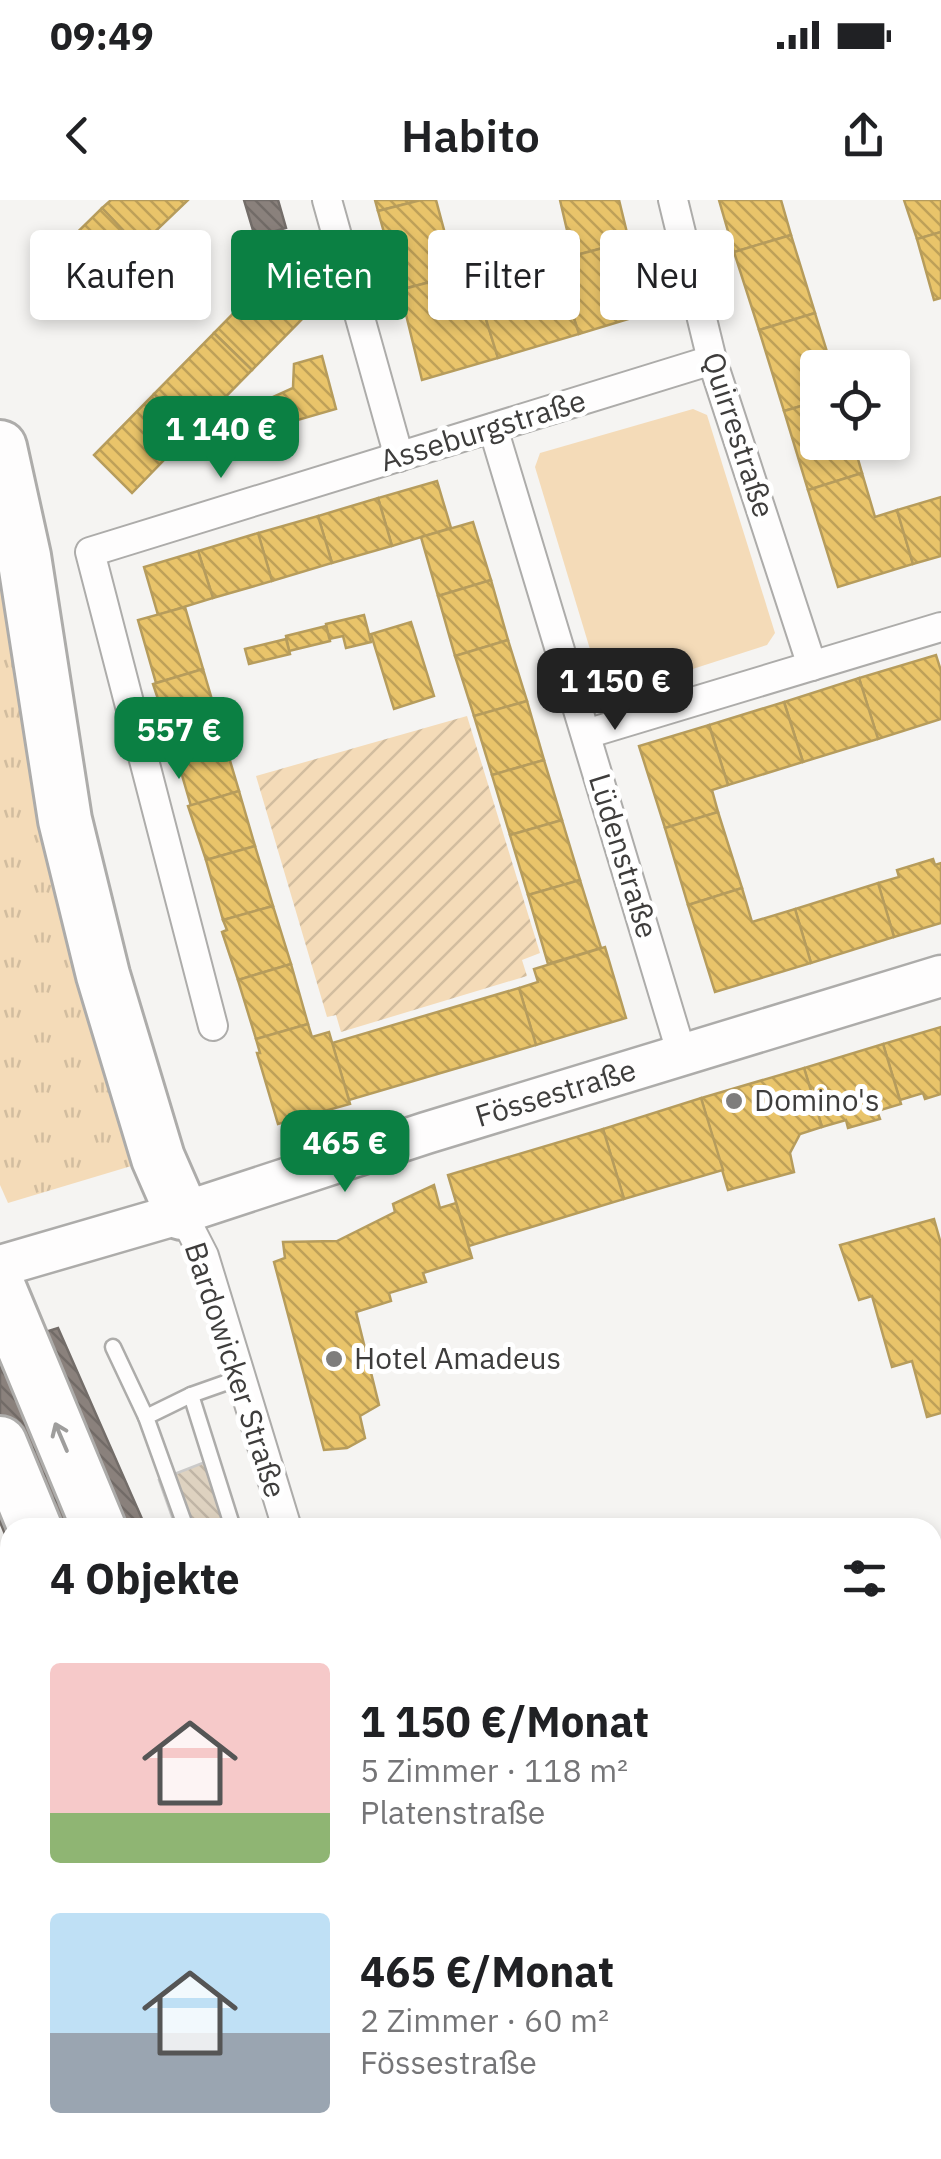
<!DOCTYPE html>
<html lang="de">
<meta charset="utf-8">
<style>
:root{--surface:#fff;--page:#f6f6f6;--text:#202124;--muted:#757577;--accent:#0b8043}
body{margin:0;font-family:"IBM Plex Sans",sans-serif;background:var(--page);color:var(--text);height:100vh;display:flex;flex-direction:column;font-size:38px;white-space:nowrap}
*{box-sizing:border-box;margin:0}
p{font-size:32px;color:var(--muted)}
.icon{flex:none;width:55px;height:55px;fill:none;stroke:currentColor;stroke-width:2;stroke-linecap:round;stroke-linejoin:round}
.map{position:relative;flex:1;overflow:hidden}
.details{position:absolute;left:0px;top:1318px;width:942px;height:642px;display:flex;flex-direction:column;background:var(--surface);border-radius:30px 30px 0 0;box-shadow:0 5px 15px #0003}
.details>*{flex:none}
.banner{position:absolute;left:30px;top:30px;width:882px;height:90px;display:flex;gap:20px}
.buttons{position:absolute;left:800px;top:150px;display:grid;gap:20px}
.buttons a{display:grid;place-items:center;width:110px;height:110px;border-radius:10px;background:var(--surface);box-shadow:0 5px 15px #0003;font-size:50px}
.price{position:absolute;translate:-50% -85px;padding:0 22px;border-radius:20px;background:var(--accent);color:#fff;font-size:32px;line-height:65px;filter:drop-shadow(0 2px 5px #0008)}
.price::after{content:'';position:absolute;left:50%;top:60px;width:30px;height:22px;margin-left:-15px;background:inherit;clip-path:polygon(0 0,100% 0,50% 100%)}
.price.current{background:#222;color:#fff}
ul{padding:0;list-style:none}
li{display:flex;align-items:center;gap:30px;height:250px;padding:0 50px}
li span{display:grid;place-items:center;flex:none;width:280px;height:200px;border-radius:10px;color:#555}
li>.icon{margin-inline-start:auto}
span .icon{width:120px;height:120px;fill:#fffc;stroke-width:1}
li b{font-size:42px}
h2{display:flex;justify-content:space-between;align-items:center;height:120px;padding:0 50px;font-size:42px}
.pill{padding:0 35px;border-radius:10px;background:var(--surface);box-shadow:0 5px 15px #0003;font-size:35px;line-height:90px}
.pill.current{background:var(--accent);color:#fff}
.status{display:flex;justify-content:space-between;align-items:center;height:70px;padding:0 50px;background:var(--surface);direction:ltr}
.status svg{height:28px;fill:currentColor}
header{display:flex;justify-content:space-between;align-items:center;height:130px;padding:0 50px;background:var(--surface);font-size:45px;font-weight:600}
.map>svg:first-child{display:block}
</style>
<div class="status"><b>09:49</b><svg viewBox="0 0 49 12"><path d="M0 12V9h3v3zM5 12V6h3v6zM10 12V3h3v9zM15 12V0h3v12zM26 1h20v11H26zM47 4h2v5h-2z"/></svg></div>
<header><svg class="icon" aria-label="back" viewBox="0 0 24 24"><path d="M15 5l-7 7 7 7"/></svg>Habito<svg class="icon" aria-label="share" viewBox="0 0 24 24"><path d="M12 15V3M7 8l5-5 5 5M5 13v7h14v-7"/></svg></header>
<div class="map">
<svg width="941" height="1959" viewBox="0 0 941 1959">
<defs>
<pattern id="grass-tufts" width="24" height="20" patternUnits="userSpaceOnUse" patternTransform="scale(2.5)"><rect width="24" height="20" fill="#f4dbb8"/><path d="M3 7l-1-3M5 7V3M7 7l1-3M15 17l-1-3M17 17v-4M19 17l1-3" fill="none" stroke="#d2bd9f"/></pattern>
<pattern id="garden-furrows" width="10" height="10" patternUnits="userSpaceOnUse" patternTransform="scale(2.5)"><rect width="10" height="10" fill="#f4dbb8"/><path d="M-1 1l2-2M0 10L10 0M9 11l2-2" fill="none" stroke="#d2bd9f"/></pattern>
<pattern id="homes-back-hatch" width="6" height="6" patternUnits="userSpaceOnUse" patternTransform="scale(2.5)"><rect width="6" height="6" fill="#e9c46a"/><path d="M-1 5l2 2M0 0l6 6M5-1l2 2" fill="none" stroke="#bea058"/></pattern>
<pattern id="industry-back-hatch" width="6" height="6" patternUnits="userSpaceOnUse" patternTransform="scale(2.5)"><rect width="6" height="6" fill="#8a817c"/><path d="M-1 5l2 2M0 0l6 6M5-1l2 2" fill="none" stroke="#726b67"/></pattern>
<pattern id="building-back-hatch" width="6" height="6" patternUnits="userSpaceOnUse" patternTransform="scale(2.5)"><rect width="6" height="6" fill="#ded2c0"/><path d="M-1 5l2 2M0 0l6 6M5-1l2 2" fill="none" stroke="#c0b5a6"/></pattern>
</defs>
<rect width="100%" height="100%" fill="#f5f4f2"/>
<!-- grass -->
<path fill="url(#grass-tufts)" d="M0 318 158 958 8 1003 0 985Z"/>
<!-- park -->
<g fill="#f4dbb8">
<path d="M693 209 707 215 775 433 767 445 615 494 602 489 535 267 540 253Z"/>
<path d="M941 1425V1647L933 1657 932 1432Z"/>
</g>
<!-- garden -->
<path fill="url(#garden-furrows)" d="M467 516 540 753 522 760 527 776 341 832 336 815 327 817 256 576Z"/>
<!-- homes -->
<g fill="url(#homes-back-hatch)" stroke="#b69c5c" stroke-width="2.5">
<path d="M111 0H188L139 47 102 8Z"/>
<path d="M375 0H421L378 11Z"/>
<path d="M421 0H436L456 75 400 90 378 11Z"/>
<path d="M560 0H619L629 41 573 56Z"/>
<path d="M719 0H781L791 35 734 52Z"/>
<path d="M904 0H941V32L917 39Z"/>
<path d="M102 8 139 47 77 107 40 69Z"/>
<path d="M941 32V98L934 100 917 39Z"/>
<path d="M791 35 815 113 759 130 734 52Z"/>
<path d="M629 41 633 56 638 55 655 111 579 134 561 79 577 74 573 56Z"/>
<path d="M274 72 312 109 252 170 214 133Z"/>
<path d="M456 75 465 108 481 103 498 158 422 180 400 90Z"/>
<path d="M561 79 579 134 498 158 481 103Z"/>
<path d="M815 113 832 168H818V201L784 211 759 130Z"/>
<path d="M214 133 252 170 192 231 154 194Z"/>
<path d="M322 156 336 209 263 230 253 206 293 188 294 164Z"/>
<path d="M154 194 192 231 132 293 94 255Z"/>
<path d="M818 201V242H853L862 273 808 290 784 211Z"/>
<path d="M862 273 875 317 897 310 913 364 838 387 808 290Z"/>
<path d="M437 281 451 328 392 346 378 298Z"/>
<path d="M941 297V356L913 364 897 310Z"/>
<path d="M378 298 392 346 332 363 318 316Z"/>
<path d="M318 316 332 363 272 381 258 333Z"/>
<path d="M473 322 491 380 438 396 421 337Z"/>
<path d="M258 333 272 381 213 398 198 351Z"/>
<path d="M198 351 213 398 158 415 144 367Z"/>
<path d="M491 380 508 440 455 456 438 396Z"/>
<path d="M185 407 203 469 156 483 138 420Z"/>
<path d="M364 415 371 442 346 448 343 436 329 439 326 424Z"/>
<path d="M411 422 434 496 394 509 371 434Z"/>
<path d="M326 426 330 441 289 451 286 436Z"/>
<path d="M286 439 290 454 249 464 245 449Z"/>
<path d="M508 440 527 501 474 516 455 456Z"/>
<path d="M936 455 941 471V519L878 539 859 478Z"/>
<path d="M203 469 220 527 172 541 153 484Z"/>
<path d="M859 478 878 539 803 562 784 502Z"/>
<path d="M527 501 544 560 492 575 474 516Z"/>
<path d="M784 502 803 562 728 585 709 525Z"/>
<path d="M709 525 728 585 712 590 718 612 665 628 639 546Z"/>
<path d="M220 527 239 591 191 606 172 541Z"/>
<path d="M544 560 562 620 510 635 492 575Z"/>
<path d="M239 591 255 646 206 660 188 606Z"/>
<path d="M718 612 742 688 688 705 665 628Z"/>
<path d="M562 620 580 680 528 695 510 635Z"/>
<path d="M255 646 273 706 223 720 206 660Z"/>
<path d="M933 659 935 665 941 663V723L894 737 878 683 899 677 897 670Z"/>
<path d="M580 680 601 748 548 764 528 695Z"/>
<path d="M878 683 894 737 811 763 795 709Z"/>
<path d="M742 688 752 722 795 709 811 763 715 792 688 705Z"/>
<path d="M273 706 291 764 238 780 222 732 227 730 223 720Z"/>
<path d="M605 747 626 818 536 845 519 788 538 782 534 769Z"/>
<path d="M291 764 308 824 256 839 238 780Z"/>
<path d="M519 788 536 845 349 900 332 843Z"/>
<path d="M308 824 312 837 329 832 350 904 278 924 257 853H260L256 839Z"/>
<path d="M941 827V894L925 899 923 893 900 900 883 844Z"/>
<path d="M883 844 901 904 877 911 880 919 848 928 846 920 822 927 804 868Z"/>
<path d="M804 868 822 927 800 934 790 953 794 972 728 990 701 898Z"/>
<path d="M701 898 723 970 624 999 603 929Z"/>
<path d="M603 929 624 999 469 1046 448 975Z"/>
<path d="M434 985 440 1008 456 1003 472 1058 423 1073 426 1082 389 1093 391 1101 356 1112 379 1205 360 1216 365 1238 347 1248 324 1250 274 1062 285 1058 283 1042 337 1041 395 1012 393 1004Z"/>
<path d="M934 1019 941 1044V1213L927 1217 912 1161 892 1167 872 1096 859 1100 840 1045Z"/>
<path d="M745 1950H821L826 1959H740L738 1952Z"/>
<path d="M821 1950H930L932 1959H826Z"/>
</g>
<!-- industry -->
<g fill="url(#industry-back-hatch)" stroke="#736d69" stroke-width="2.5">
<path d="M244 0H278L286 28 255 37Z"/>
<path d="M58 1128 146 1328H10V1346L0 1322V1146Z"/>
<path d="M0 1701 10 1734V1767L0 1770Z"/>
</g>
<!-- building -->
<path fill="url(#building-back-hatch)" stroke="#cbcac9" stroke-width="2.5" d="M208 1261 232 1328H176L159 1280Z"/>
<g fill="none" stroke-linecap="round" stroke-linejoin="round">
<defs>
<g id="lane">
<path d="M113 1147 146 1217"/>
<path d="M191 1195 233 1328"/>
<path d="M186 1328 146 1217 191 1195 242 1177"/>
<path d="M0 1933 10 1930"/>
<path d="M521 1959 558 1950"/>
</g>
<g id="street">
<path d="M327 0 399 257"/>
<path d="M673 0 712 160 812 466"/>
<path d="M493 228 682 855"/>
<path d="M586 534 941 427"/>
<path d="M213 826 90 352 712 160"/>
<path d="M182 1013 204 1056 287 1328"/>
<path d="M472 1950 474 1959"/>
</g>
<g id="secondary">
<path id="s1" d="M0 1066 182 1013 426 933 941 776"/>
</g>
<g id="highway">
<path d="M0 247 24 356 65 620 103 775 158 958 182 1013"/>
<path d="M0 1090 99 1328"/>
<path d="M0 1243 35 1328"/>
<path d="M299 1950 302 1959"/>
<path d="M352 1950 356 1959"/>
</g>
</defs>
<!-- lane casing -->
<use href="#lane" stroke="#adacaa" stroke-width="19"/>
<!-- street casing -->
<use href="#street" stroke="#adacaa" stroke-width="32"/>
<!-- secondary casing -->
<use href="#secondary" stroke="#adacaa" stroke-width="45"/>
<!-- highway casing -->
<use href="#highway" stroke="#adacaa" stroke-width="58"/>
<!-- lane -->
<use href="#lane" stroke="#fefdfd" stroke-width="14"/>
<!-- street -->
<use href="#street" stroke="#fefdfd" stroke-width="28"/>
<!-- secondary -->
<use href="#secondary" stroke="#fefdfd" stroke-width="40"/>
<!-- highway -->
<use href="#highway" stroke="#fefdfd" stroke-width="52"/>
</g>
<!-- one-way arrows -->
<defs><path id="oneway-shaft" d="M-6 0H5M1.5-3L5.5 0L1.5 3" fill="none" stroke-width="1.6" stroke-linecap="round" stroke-linejoin="round" transform="scale(2.5)"/></defs>
<use stroke="#9e9d9c" href="#oneway-shaft" transform="translate(61 1237) rotate(-113)"/>
<!-- markers -->
<g fill="#7e7d7c" stroke="#fff" stroke-width="4">
<circle cx="734" cy="901" r="10"/>
<circle cx="334" cy="1159" r="10"/>
</g>
<g text-anchor="middle" stroke-width="10" stroke-linejoin="round" paint-order="stroke">
<!-- street labels -->
<g font-size="30" fill="#3e3d3c" stroke="#fff">
<text transform="translate(483 231) rotate(-17)" y="10">Asseburgstraße</text>
<text transform="translate(738 235) rotate(72)" y="10">Quirrestraße</text>
<text transform="translate(623 656) rotate(73)" y="10">Lüdenstraße</text>
<text dy="10" stroke="none"><textPath href="#s1" startOffset="582">Fössestraße</textPath></text>
<text transform="translate(235 1170) rotate(72)" y="10">Bardowicker Straße</text>
</g>
<!-- poi labels -->
<g font-size="30" fill="#3e3d3c" stroke="#fff" text-anchor="start">
<text x="754" y="911">Domino's</text>
<text x="354" y="1169">Hotel Amadeus</text>
</g>
</g>
</svg>
<div class="buttons">
<a><svg class="icon" aria-label="locate" viewBox="0 0 24 24"><circle cx="12" cy="12" r="6"/><path d="M12 2v4M12 18v4M2 12h4M18 12h4"/></svg></a>
</div>
<b class="price" style="left:221px;top:281px">1 140 €</b>
<b class="price current" style="left:615px;top:533px">1 150 €</b>
<b class="price" style="left:179px;top:582px">557 €</b>
<b class="price" style="left:345px;top:995px">465 €</b>
<div class="banner">
<a class="pill">Kaufen</a>
<a class="pill current">Mieten</a>
<a class="pill">Filter</a>
<a class="pill">Neu</a>
</div>
<section class="details">
<h2>4 Objekte<svg class="icon" aria-label="filters" viewBox="0 0 24 24"><path d="M4 7h16M4 17h16"/><circle cx="9" cy="7" r="2"/><circle cx="15" cy="17" r="2"/></svg></h2>
<ul>
<li><span style="background:linear-gradient(#f6c9c9 75%,#8fb573 0)"><svg class="icon" aria-label="home" viewBox="0 0 24 24"><path d="M3 11l9-7 9 7M6 9v11h12V9"/></svg></span><div><b>1 150 €/Monat</b><p>5 Zimmer · 118 m²</p><p>Platenstraße</p></div></li>
<li><span style="background:linear-gradient(#bfe0f5 60%,#9aa5b1 0)"><svg class="icon" aria-label="home" viewBox="0 0 24 24"><path d="M3 11l9-7 9 7M6 9v11h12V9"/></svg></span><div><b>465 €/Monat</b><p>2 Zimmer · 60 m²</p><p>Fössestraße</p></div></li>
</ul>
</section>
</div>
